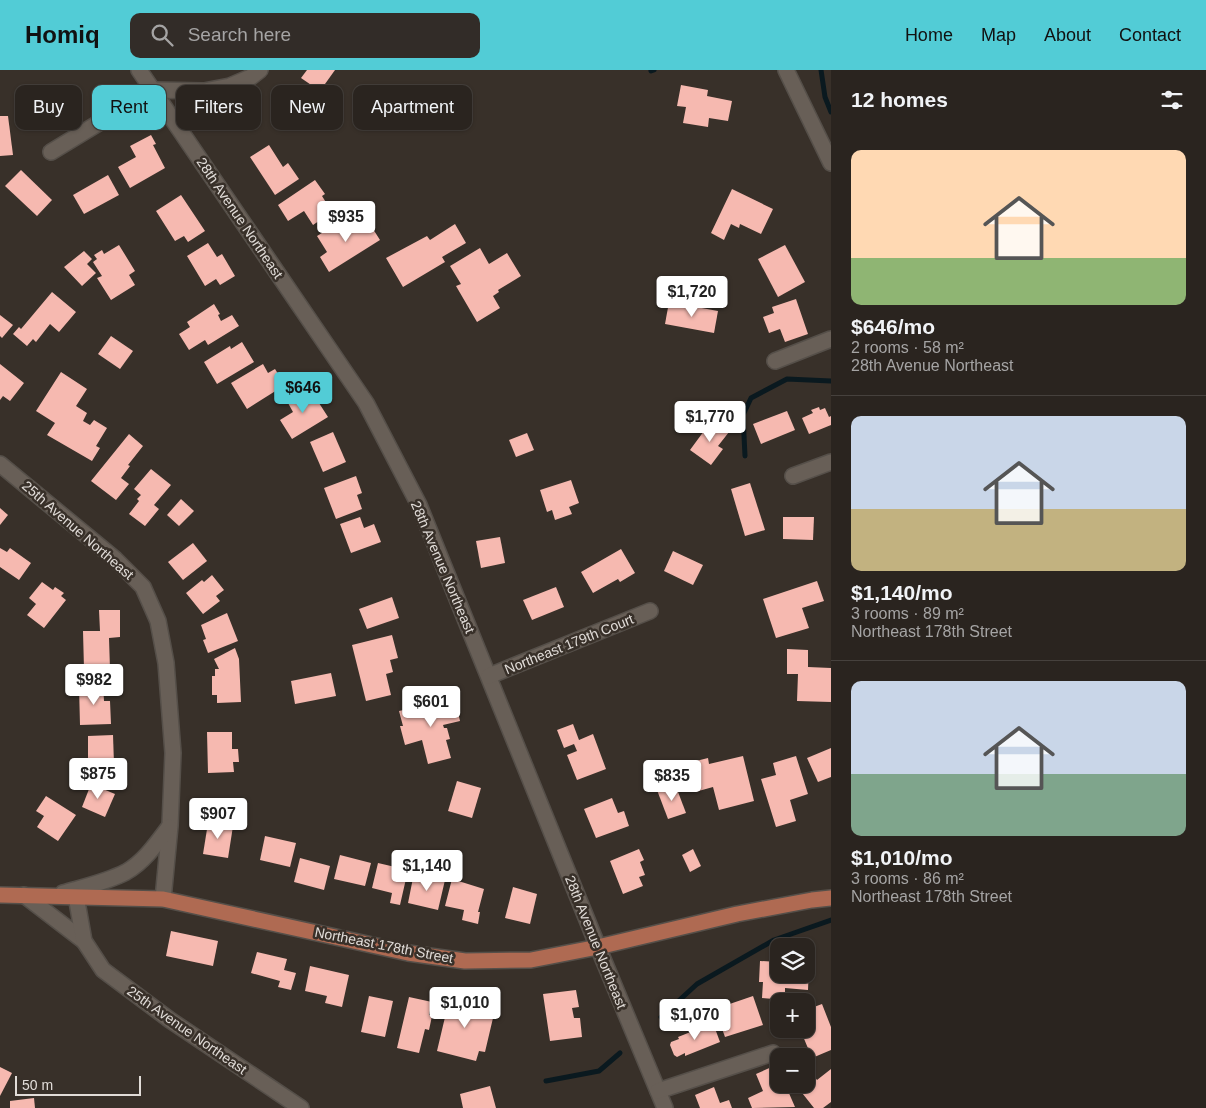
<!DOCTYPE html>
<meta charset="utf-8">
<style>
:root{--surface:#2a241f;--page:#322c28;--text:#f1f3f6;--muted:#a5a4a4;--line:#46413d;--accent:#52ccd6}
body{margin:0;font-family:Helvetica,sans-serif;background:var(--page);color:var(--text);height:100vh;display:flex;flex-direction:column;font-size:19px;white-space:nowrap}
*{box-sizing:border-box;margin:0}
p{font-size:16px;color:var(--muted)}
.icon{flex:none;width:28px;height:28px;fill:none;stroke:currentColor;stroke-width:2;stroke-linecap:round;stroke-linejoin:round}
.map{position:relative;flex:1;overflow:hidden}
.details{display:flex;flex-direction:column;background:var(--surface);width:375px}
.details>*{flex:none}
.top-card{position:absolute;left:15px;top:15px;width:475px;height:45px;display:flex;gap:10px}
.tools{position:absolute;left:770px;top:868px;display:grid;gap:10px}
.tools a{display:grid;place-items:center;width:45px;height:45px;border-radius:10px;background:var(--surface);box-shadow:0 1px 4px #0004,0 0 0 1px var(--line);font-size:25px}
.scale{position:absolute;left:15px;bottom:12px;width:126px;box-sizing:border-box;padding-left:5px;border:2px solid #e1dcd8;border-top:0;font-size:14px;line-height:18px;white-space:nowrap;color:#e1dcd8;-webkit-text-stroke:4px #383029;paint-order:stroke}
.price{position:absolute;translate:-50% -42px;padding:0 11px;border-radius:5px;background:#fff;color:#222;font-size:16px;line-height:32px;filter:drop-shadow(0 1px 2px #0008)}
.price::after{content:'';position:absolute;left:50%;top:30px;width:15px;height:11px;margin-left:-8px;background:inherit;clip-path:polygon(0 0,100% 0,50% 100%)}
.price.on{background:var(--accent);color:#111}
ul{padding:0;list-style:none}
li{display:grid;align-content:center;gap:10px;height:265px;padding:0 20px}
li+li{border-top:1px solid var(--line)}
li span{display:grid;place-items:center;height:155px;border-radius:10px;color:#555}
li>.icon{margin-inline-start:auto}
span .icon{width:90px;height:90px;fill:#fffc;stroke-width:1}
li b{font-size:21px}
h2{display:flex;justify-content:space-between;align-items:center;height:60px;padding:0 20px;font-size:21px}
.tag{padding:0 18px;border-radius:10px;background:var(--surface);box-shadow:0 1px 4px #0004,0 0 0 1px var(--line);font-size:18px;line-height:45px}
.tag.on{background:var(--accent);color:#111}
header{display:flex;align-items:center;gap:30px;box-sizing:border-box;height:70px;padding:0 25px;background:var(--accent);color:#111}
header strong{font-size:24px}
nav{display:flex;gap:28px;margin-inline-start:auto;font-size:18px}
.search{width:350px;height:45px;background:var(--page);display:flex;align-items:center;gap:12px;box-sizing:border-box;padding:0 18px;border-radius:10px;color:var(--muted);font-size:19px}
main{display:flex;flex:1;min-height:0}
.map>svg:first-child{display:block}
</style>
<header>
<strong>Homiq</strong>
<div class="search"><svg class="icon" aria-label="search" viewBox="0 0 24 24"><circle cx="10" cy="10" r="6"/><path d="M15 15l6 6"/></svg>Search here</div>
<nav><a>Home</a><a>Map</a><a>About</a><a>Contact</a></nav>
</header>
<main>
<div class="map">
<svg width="831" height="1038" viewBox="0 0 831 1038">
<rect width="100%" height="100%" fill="#383029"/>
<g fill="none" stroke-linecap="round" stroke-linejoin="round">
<!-- stream -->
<g stroke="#0a191f" stroke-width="5">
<path d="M821 0 825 27 831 42"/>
<path d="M651 1 654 0"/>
<path d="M745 386 743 345 751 328 787 309 831 311"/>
<path d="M661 947 697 914 774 870 831 850"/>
<path d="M546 1011 599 1001 620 983"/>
</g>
</g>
<!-- building -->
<g fill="#f6b9b0">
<path d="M307 0H335L320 21 301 8Z"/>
<path d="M681 15 708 20 707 26 732 31 728 51 709 48 708 57 683 53 686 37 677 36Z"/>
<path d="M0 46H8L13 85 0 86Z"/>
<path d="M151 65 156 74 153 75 165 98 130 118 118 97 136 87 130 76Z"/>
<path d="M269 75 283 97 288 93 299 109 275 125 250 87Z"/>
<path d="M21 100 52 130 37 146 5 116Z"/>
<path d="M108 105 119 125 84 144 73 125Z"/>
<path d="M315 110 325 124 322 126 332 142 313 155 304 141 288 151 278 135Z"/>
<path d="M732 119 773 139 761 164 740 154 739 158 731 154 724 170 711 163Z"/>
<path d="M181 125 205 161 188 172 184 166 175 171 156 141Z"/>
<path d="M366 148 380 170 329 202 320 187 327 182 317 166 335 155 341 164Z"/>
<path d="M455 154 466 173 442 187 445 192 403 217 386 188 427 166 430 170Z"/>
<path d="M208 173 217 187 222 184 235 206 220 215 216 209 205 216 187 186Z"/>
<path d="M119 175 135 201 129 205 135 215 111 230 97 208 102 206 93 192 97 189 94 185 102 180 104 184Z"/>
<path d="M785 175 805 212 778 227 758 189Z"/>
<path d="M480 178 489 194 507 183 521 206 498 220 499 222 493 226 500 238 477 252 456 216 461 214 450 196Z"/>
<path d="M84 181 92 189 87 194 96 203 82 216 64 197Z"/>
<path d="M52 222 76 242 59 262 50 254 36 272 33 269 27 276 13 264 19 257 21 259Z"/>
<path d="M796 229 808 264 785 272 780 259 769 263 763 247 774 243 772 237Z"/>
<path d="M669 232 718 241 714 263 665 254Z"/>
<path d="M214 234 220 244 218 245 221 251 232 245 239 256 208 275 205 270 189 280 179 264 190 257 187 252Z"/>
<path d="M0 245 13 255 2 268 0 266Z"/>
<path d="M111 266 133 281 120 299 98 284Z"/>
<path d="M242 272 254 292 217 314 204 292 230 276 231 279Z"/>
<path d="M0 294 24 313 10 331 3 326 0 330Z"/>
<path d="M263 294 268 303 275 299 285 315 247 339 231 313Z"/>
<path d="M61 302 87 319 76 336 87 343 83 351 90 355 94 350 107 358 96 376 100 378 92 391 47 365 55 353 36 341Z"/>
<path d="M310 319 328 347 292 369 280 350 293 342 288 333Z"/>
<path d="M819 337 820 340 825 338 829 347 831 346V355L809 364 802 348 813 343 811 340Z"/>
<path d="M787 341 795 360 761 374 753 354Z"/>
<path d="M712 350 729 362 718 376 723 379 711 395 690 380Z"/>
<path d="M333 362 346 392 323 402 310 372Z"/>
<path d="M527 363 534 380 516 387 509 370Z"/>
<path d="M129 364 143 376 128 395 130 396 121 408 129 414 116 430 91 411Z"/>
<path d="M151 399 171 415 154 435 159 439 145 456 129 444 139 431 137 429 141 425 134 419Z"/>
<path d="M356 406 362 423 357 425 362 439 336 449 324 418Z"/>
<path d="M571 410 579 433 569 437 572 444 555 450 552 440 547 442 540 420Z"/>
<path d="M750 413 765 460 745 466 731 419Z"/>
<path d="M181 429 194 441 179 456 167 445Z"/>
<path d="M0 438 8 445 0 455Z"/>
<path d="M360 447 364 458 374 454 381 472 351 483 340 454Z"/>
<path d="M783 447H814L813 470 783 469Z"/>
<path d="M500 467 505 493 481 498 476 471Z"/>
<path d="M193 473 207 491 183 510 168 492Z"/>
<path d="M0 478 7 482 10 478 31 493 19 510 0 497Z"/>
<path d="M621 479 635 503 620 512 618 509 593 523 581 502Z"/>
<path d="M673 481 703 495 693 515 664 501Z"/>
<path d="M212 505 224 520 216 526 220 531 203 544 186 523 202 510 204 512Z"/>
<path d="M817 511 824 531 802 538 809 558 776 568 763 529Z"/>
<path d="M42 512 53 520 55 517 64 523 61 526 66 530 44 558 27 545 36 534 29 528Z"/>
<path d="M556 517 564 537 532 550 523 530Z"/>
<path d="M392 527 399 548 367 559 359 539Z"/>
<path d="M99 540H120V567L109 568 110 599H84L83 561H100Z"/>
<path d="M227 543 238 571 208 583 203 570 206 569 201 555Z"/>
<path d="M392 565 398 588 390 590 393 602 386 604 391 625 366 631 352 575Z"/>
<path d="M235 578 239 589 241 632 217 633V625H212V606H215V599H219L214 589Z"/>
<path d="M787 579 808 580V597L831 598V632L797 631 798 604H787Z"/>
<path d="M331 603 336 626 295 634 291 611Z"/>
<path d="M103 615 104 631H110L111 654 80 655 79 616Z"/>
<path d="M454 625 460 651 443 655 444 658H447L450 669 446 670 451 688 428 694 422 670 405 675 400 656H403L399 641 417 637 418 643 434 639 432 630Z"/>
<path d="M573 654 579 670 593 664 606 699 577 710 567 685 577 681 574 674 564 678 557 660Z"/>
<path d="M207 662H232V679H238L239 692H233L234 702 208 703Z"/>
<path d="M113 665 114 694 88 695V666Z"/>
<path d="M831 678V707L818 712 807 688Z"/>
<path d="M743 686 754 731 719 740 713 717 695 722 688 693 708 688 709 694Z"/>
<path d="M796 686 808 724 790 730 796 751 776 757 761 709 776 705 773 693Z"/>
<path d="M457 711 481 718 472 748 448 741Z"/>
<path d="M91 714 115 724 105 747 82 737Z"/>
<path d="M675 714 686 743 668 749 657 720Z"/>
<path d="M46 726 76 745 58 771 37 757 44 746 36 741Z"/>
<path d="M612 728 618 743 624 741 629 756 596 768 584 739Z"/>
<path d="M208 753 233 756 228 788 203 784Z"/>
<path d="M265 766 296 773 290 797 260 790Z"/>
<path d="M639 779 644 790 640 792 645 805 639 807 643 816 623 824 610 791Z"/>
<path d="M693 779 701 796 690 802 682 785Z"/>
<path d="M340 785 371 793 365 816 334 809Z"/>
<path d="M300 788 330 796 324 820 294 812Z"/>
<path d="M378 793 408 800 400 835 390 833 392 823 372 818Z"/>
<path d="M424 805 445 810 438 840 408 833 413 808 423 810Z"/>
<path d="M452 809 484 819 478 842H480L478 854 462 850 464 840 445 836Z"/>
<path d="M513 817 537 824 530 854 505 848Z"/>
<path d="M171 861 218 871 213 896 166 886Z"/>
<path d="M257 882 287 889 284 900 296 903 291 920 278 917 280 911 251 903Z"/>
<path d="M760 891 779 892V904H806V894H809L808 920 785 918V930L762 928 763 912H759Z"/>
<path d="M310 896 349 905 342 937 325 933 327 926 305 921Z"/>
<path d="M576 920 579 937 572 938 574 948H580L582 967 550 971 543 924Z"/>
<path d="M369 926 393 931 385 967 361 962Z"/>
<path d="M450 926 485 935 482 946 493 948 485 982 479 981 476 991 437 981Z"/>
<path d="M753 926 763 955 725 967 715 939Z"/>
<path d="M409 927 432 932 429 945 432 946 429 960 425 959 419 983 397 978Z"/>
<path d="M822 934 831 957V980L812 988 800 959H806V940Z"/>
<path d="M713 953 720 972 685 986V983L677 987 674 985 670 975 671 972 679 969 678 967Z"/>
<path d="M776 995 779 1000V1014H785L795 1037 752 1038 748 1028 763 1021 756 1004Z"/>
<path d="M0 997 12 1003 0 1026Z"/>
<path d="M808 998 817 1010 831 999V1032L823 1038H814L795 1014H806V1000Z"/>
<path d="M490 1016 496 1038H463L460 1024Z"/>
<path d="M714 1017 720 1033 729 1030 732 1038H700L695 1025Z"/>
<path d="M34 1028 35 1038H10V1031Z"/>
</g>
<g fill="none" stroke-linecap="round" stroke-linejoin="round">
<defs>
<g id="minor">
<path d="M139 0 366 333 419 435 598 877 665 1038"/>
<path d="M786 0 831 93"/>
<path d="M51 82 153 20 204 21 230 16 251 7 260 0"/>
<path d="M775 291 831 269"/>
<path d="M0 394 115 489 143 517 158 551 166 593 173 683 170 756 163 829"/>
<path d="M793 406 831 392"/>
<path d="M489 606 650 541"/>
<path d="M63 823C84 817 107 812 126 802 144 792 157 773 169 757"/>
<path d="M24 825 84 871"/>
<path d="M76 826 84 871 103 900 170 950 301 1038"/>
<path d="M658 1021 773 983"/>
</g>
<path id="major" d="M0 825 163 829 408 883 465 891 531 890 598 877 737 844 812 830 831 828"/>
</defs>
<!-- minor casing -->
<use href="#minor" stroke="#554f49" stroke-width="18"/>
<!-- major casing -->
<use href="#major" stroke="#554f49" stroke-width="18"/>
<!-- minor -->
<use href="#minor" stroke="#685f57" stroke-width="15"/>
<!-- major -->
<use href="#major" stroke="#af6a52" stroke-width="15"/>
</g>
<g text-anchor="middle" stroke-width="5" stroke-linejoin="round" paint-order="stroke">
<!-- street labels -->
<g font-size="14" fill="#e1dcd8" stroke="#383029">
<text transform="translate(240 148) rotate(56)" y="5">28th Avenue Northeast</text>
<text transform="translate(78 460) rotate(41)" y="5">25th Avenue Northeast</text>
<text transform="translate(443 497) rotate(67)" y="5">28th Avenue Northeast</text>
<text transform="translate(569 574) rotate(-22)" y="5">Northeast 179th Court</text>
<text transform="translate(596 872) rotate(68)" y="5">28th Avenue Northeast</text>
<text transform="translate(384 875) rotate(11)" y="5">Northeast 178th Street</text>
<text transform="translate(187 960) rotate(35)" y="5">25th Avenue Northeast</text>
</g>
</g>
</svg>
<div class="tools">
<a><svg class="icon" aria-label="layers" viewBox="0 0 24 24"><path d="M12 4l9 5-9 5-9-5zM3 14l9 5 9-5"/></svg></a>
<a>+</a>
<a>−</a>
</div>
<div class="scale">50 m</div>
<b class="price" style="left:346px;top:173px">$935</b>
<b class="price" style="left:692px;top:248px">$1,720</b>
<b class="price on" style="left:303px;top:344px">$646</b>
<b class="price" style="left:710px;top:373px">$1,770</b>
<b class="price" style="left:94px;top:636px">$982</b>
<b class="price" style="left:431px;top:658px">$601</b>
<b class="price" style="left:98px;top:730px">$875</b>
<b class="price" style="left:672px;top:732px">$835</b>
<b class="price" style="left:218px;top:770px">$907</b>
<b class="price" style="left:427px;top:822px">$1,140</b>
<b class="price" style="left:465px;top:959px">$1,010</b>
<b class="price" style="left:695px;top:971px">$1,070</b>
<div class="top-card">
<a class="tag">Buy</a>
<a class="tag on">Rent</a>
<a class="tag">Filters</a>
<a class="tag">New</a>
<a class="tag">Apartment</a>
</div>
</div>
<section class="details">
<h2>12 homes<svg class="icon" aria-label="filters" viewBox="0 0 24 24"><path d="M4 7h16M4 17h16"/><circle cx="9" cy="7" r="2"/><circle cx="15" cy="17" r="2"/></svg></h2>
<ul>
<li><span style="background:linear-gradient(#ffd9b3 70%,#8fb573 0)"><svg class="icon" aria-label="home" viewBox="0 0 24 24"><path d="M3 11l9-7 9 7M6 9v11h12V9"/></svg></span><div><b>$646/mo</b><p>2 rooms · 58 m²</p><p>28th Avenue Northeast</p></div></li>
<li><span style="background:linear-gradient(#c9d6e8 60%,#c2b280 0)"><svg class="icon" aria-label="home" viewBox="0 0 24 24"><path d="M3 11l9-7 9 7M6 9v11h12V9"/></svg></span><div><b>$1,140/mo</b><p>3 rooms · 89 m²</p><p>Northeast 178th Street</p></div></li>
<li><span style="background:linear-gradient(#c9d6e8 60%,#7fa58c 0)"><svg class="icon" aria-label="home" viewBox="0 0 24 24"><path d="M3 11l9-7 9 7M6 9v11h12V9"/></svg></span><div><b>$1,010/mo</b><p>3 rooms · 86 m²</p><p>Northeast 178th Street</p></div></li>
</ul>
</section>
</main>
